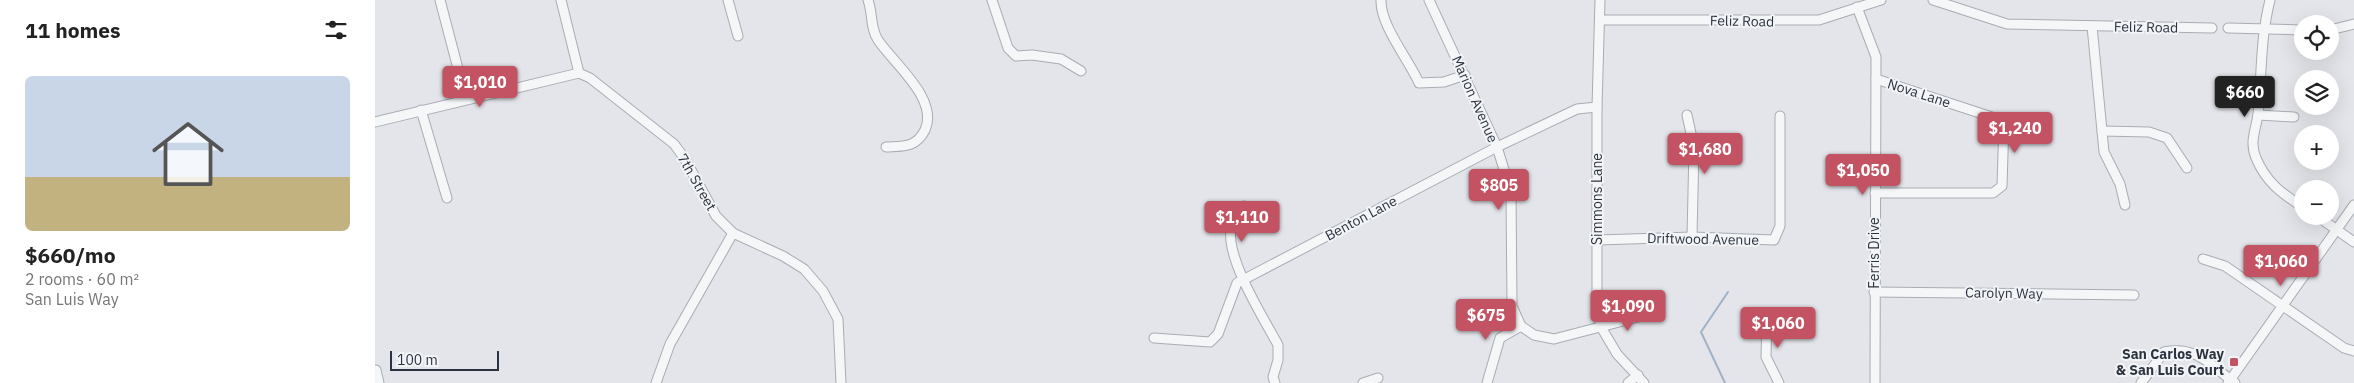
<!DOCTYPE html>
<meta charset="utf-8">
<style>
:root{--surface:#fff;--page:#f2f2f2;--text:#222;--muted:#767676;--line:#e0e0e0;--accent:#c35362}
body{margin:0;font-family:"IBM Plex Sans",sans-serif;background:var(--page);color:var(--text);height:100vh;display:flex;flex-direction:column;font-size:19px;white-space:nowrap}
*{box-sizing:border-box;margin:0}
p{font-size:16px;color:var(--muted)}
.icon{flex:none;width:28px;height:28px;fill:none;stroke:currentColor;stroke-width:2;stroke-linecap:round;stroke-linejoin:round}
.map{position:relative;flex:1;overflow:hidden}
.side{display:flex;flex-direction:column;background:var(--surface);width:375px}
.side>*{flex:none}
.controls{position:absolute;left:1919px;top:15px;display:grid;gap:10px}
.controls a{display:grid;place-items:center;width:45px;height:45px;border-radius:50%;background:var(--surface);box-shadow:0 5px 20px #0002;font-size:25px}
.scale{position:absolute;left:15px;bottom:12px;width:109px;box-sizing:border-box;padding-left:5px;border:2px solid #2c3340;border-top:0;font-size:14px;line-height:18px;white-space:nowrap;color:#2c3340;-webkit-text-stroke:4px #f2f4f7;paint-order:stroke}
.price{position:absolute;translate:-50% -42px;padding:0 11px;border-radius:5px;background:var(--accent);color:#fff;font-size:16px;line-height:32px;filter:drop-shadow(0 1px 2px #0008)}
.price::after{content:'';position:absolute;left:50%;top:30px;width:15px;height:11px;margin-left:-8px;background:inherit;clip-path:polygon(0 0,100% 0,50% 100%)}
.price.current{background:#222;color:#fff}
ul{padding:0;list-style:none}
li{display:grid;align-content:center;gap:10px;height:265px;padding:0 25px}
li+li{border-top:1px solid var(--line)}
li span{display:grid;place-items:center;height:155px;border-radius:8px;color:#555}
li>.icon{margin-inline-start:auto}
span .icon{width:90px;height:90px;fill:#fffc;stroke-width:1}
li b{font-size:21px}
h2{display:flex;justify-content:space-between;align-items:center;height:60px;padding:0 25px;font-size:21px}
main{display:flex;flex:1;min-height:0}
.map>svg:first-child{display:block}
</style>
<main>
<section class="side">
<h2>11 homes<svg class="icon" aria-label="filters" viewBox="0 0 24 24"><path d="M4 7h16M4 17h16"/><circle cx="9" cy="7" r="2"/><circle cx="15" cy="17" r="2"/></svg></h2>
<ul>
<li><span style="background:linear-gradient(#c9d6e8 65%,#c2b280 0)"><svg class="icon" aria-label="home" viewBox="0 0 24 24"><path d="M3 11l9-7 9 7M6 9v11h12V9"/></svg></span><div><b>$660/mo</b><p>2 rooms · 60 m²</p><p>San Luis Way</p></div></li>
</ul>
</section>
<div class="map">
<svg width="1979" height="383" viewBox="0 0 1979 383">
<rect width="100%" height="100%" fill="#e3e5ea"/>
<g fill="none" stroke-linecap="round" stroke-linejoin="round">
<!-- stream -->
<path stroke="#a1b2c6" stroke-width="2" d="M1350 383 1326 332 1353 292"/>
<defs>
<g id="minor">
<path d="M65 0 91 99"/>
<path d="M186 0 204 73 215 78 299 144 310 159 341 216 358 233 408 256 429 269 448 291 463 319 466 383"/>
<path d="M353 0 363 36"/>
<path d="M493 0C498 14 495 28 503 40 519 64 564 99 550 130 541 148 528 146 511 147"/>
<path d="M617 0 633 48 641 56 657 55 686 59 706 71"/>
<path d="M1006 0C1005 25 1034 60 1044 83L1069 82 1090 75"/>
<path d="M1054 0 1122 147 1136 192 1137 306 1146 326 1159 335 1179 339 1275 314"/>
<path d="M1225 0 1222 107V304L1226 327 1242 354 1269 383"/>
<path d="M1558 0 1632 24 1837 28"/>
<path d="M1895 0C1885 40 1887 74 1883 114 1881 130 1874 142 1881 158 1891 182 1907 194 1928 207"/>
<path d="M1482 7 1501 57 1500 383"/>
<path d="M1226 20H1444L1506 0"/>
<path d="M1717 26 1729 152 1745 184 1750 205"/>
<path d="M1853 28 1928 30"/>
<path d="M1955 30 1979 24"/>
<path d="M46 110 72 198"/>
<path d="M1312 115 1319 147 1317 237"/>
<path d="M1883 115 1919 117"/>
<path d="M0 122 204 73"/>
<path d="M1727 131 1774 132 1792 138 1812 168"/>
<path d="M1500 193H1618L1627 186 1629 121 1501 79"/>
<path d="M869 206C865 212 857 221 856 229 851 259 888 317 903 345V360L898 377 900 383"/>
<path d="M1942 216 1979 242"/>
<path d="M1223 240 1317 237 1399 240 1405 226V116"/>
<path d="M1828 259 1850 266 1969 348 1979 351"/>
<path d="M1499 292 1759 295"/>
<path d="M1392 319 1391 357 1404 383"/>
<path d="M779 338 835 342 843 334 862 283 1122 147 1202 109 1222 107"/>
<path d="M1 370 4 383"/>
<path d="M281 383 295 344 358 233"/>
<path d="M988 383 1003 378"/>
<path d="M1112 383 1125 338 1146 326"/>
<path d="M1253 383 1263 375"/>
<path d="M1766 383 1789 352C1822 345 1836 366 1860 383"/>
<path d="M1853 383 1979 205"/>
</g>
</defs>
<!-- minor casing -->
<use href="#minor" stroke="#a8acb4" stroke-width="11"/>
<!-- minor -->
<use href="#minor" stroke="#f5f6f8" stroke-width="9"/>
</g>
<!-- markers -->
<rect fill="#c35362" stroke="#f2f4f7" stroke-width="2" x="1854" y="357" width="10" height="10" rx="2.5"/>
<g text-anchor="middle" stroke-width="4" stroke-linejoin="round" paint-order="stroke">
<!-- street labels -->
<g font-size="14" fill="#2c3340" stroke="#f2f4f7">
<text transform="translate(1367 21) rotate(1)" y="5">Feliz Road</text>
<text transform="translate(1771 27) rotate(1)" y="5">Feliz Road</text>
<text transform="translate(1544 93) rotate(18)" y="5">Nova Lane</text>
<text transform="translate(1100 99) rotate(66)" y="5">Marion Avenue</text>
<text transform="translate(322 182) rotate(60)" y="5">7th Street</text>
<text transform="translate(1222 199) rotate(-90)" y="5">Simmons Lane</text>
<text transform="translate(986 218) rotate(-28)" y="5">Benton Lane</text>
<text transform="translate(1328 239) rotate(1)" y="5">Driftwood Avenue</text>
<text transform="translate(1499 253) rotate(-90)" y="5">Ferris Drive</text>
<text transform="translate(1629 293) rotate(1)" y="5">Carolyn Way</text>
</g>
<!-- poi labels -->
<g font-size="14" font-weight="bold" fill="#2c3340" stroke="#f2f4f7" text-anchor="end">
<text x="1849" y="359">San Carlos Way<tspan x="1849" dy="16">&amp; San Luis Court</tspan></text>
</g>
</g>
</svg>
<div class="controls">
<a><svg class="icon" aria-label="locate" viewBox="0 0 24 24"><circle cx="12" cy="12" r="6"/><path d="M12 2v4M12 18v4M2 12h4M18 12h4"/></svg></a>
<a><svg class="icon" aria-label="layers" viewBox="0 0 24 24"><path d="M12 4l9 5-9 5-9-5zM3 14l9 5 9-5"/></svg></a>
<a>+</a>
<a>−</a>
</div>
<div class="scale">100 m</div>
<b class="price" style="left:105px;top:108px">$1,010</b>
<b class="price current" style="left:1870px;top:118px">$660</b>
<b class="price" style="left:1640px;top:154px">$1,240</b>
<b class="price" style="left:1330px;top:175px">$1,680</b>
<b class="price" style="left:1488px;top:196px">$1,050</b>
<b class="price" style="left:1124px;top:211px">$805</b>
<b class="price" style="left:867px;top:243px">$1,110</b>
<b class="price" style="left:1906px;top:287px">$1,060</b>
<b class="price" style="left:1253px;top:332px">$1,090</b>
<b class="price" style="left:1111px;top:341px">$675</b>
<b class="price" style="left:1403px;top:349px">$1,060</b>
</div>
</main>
